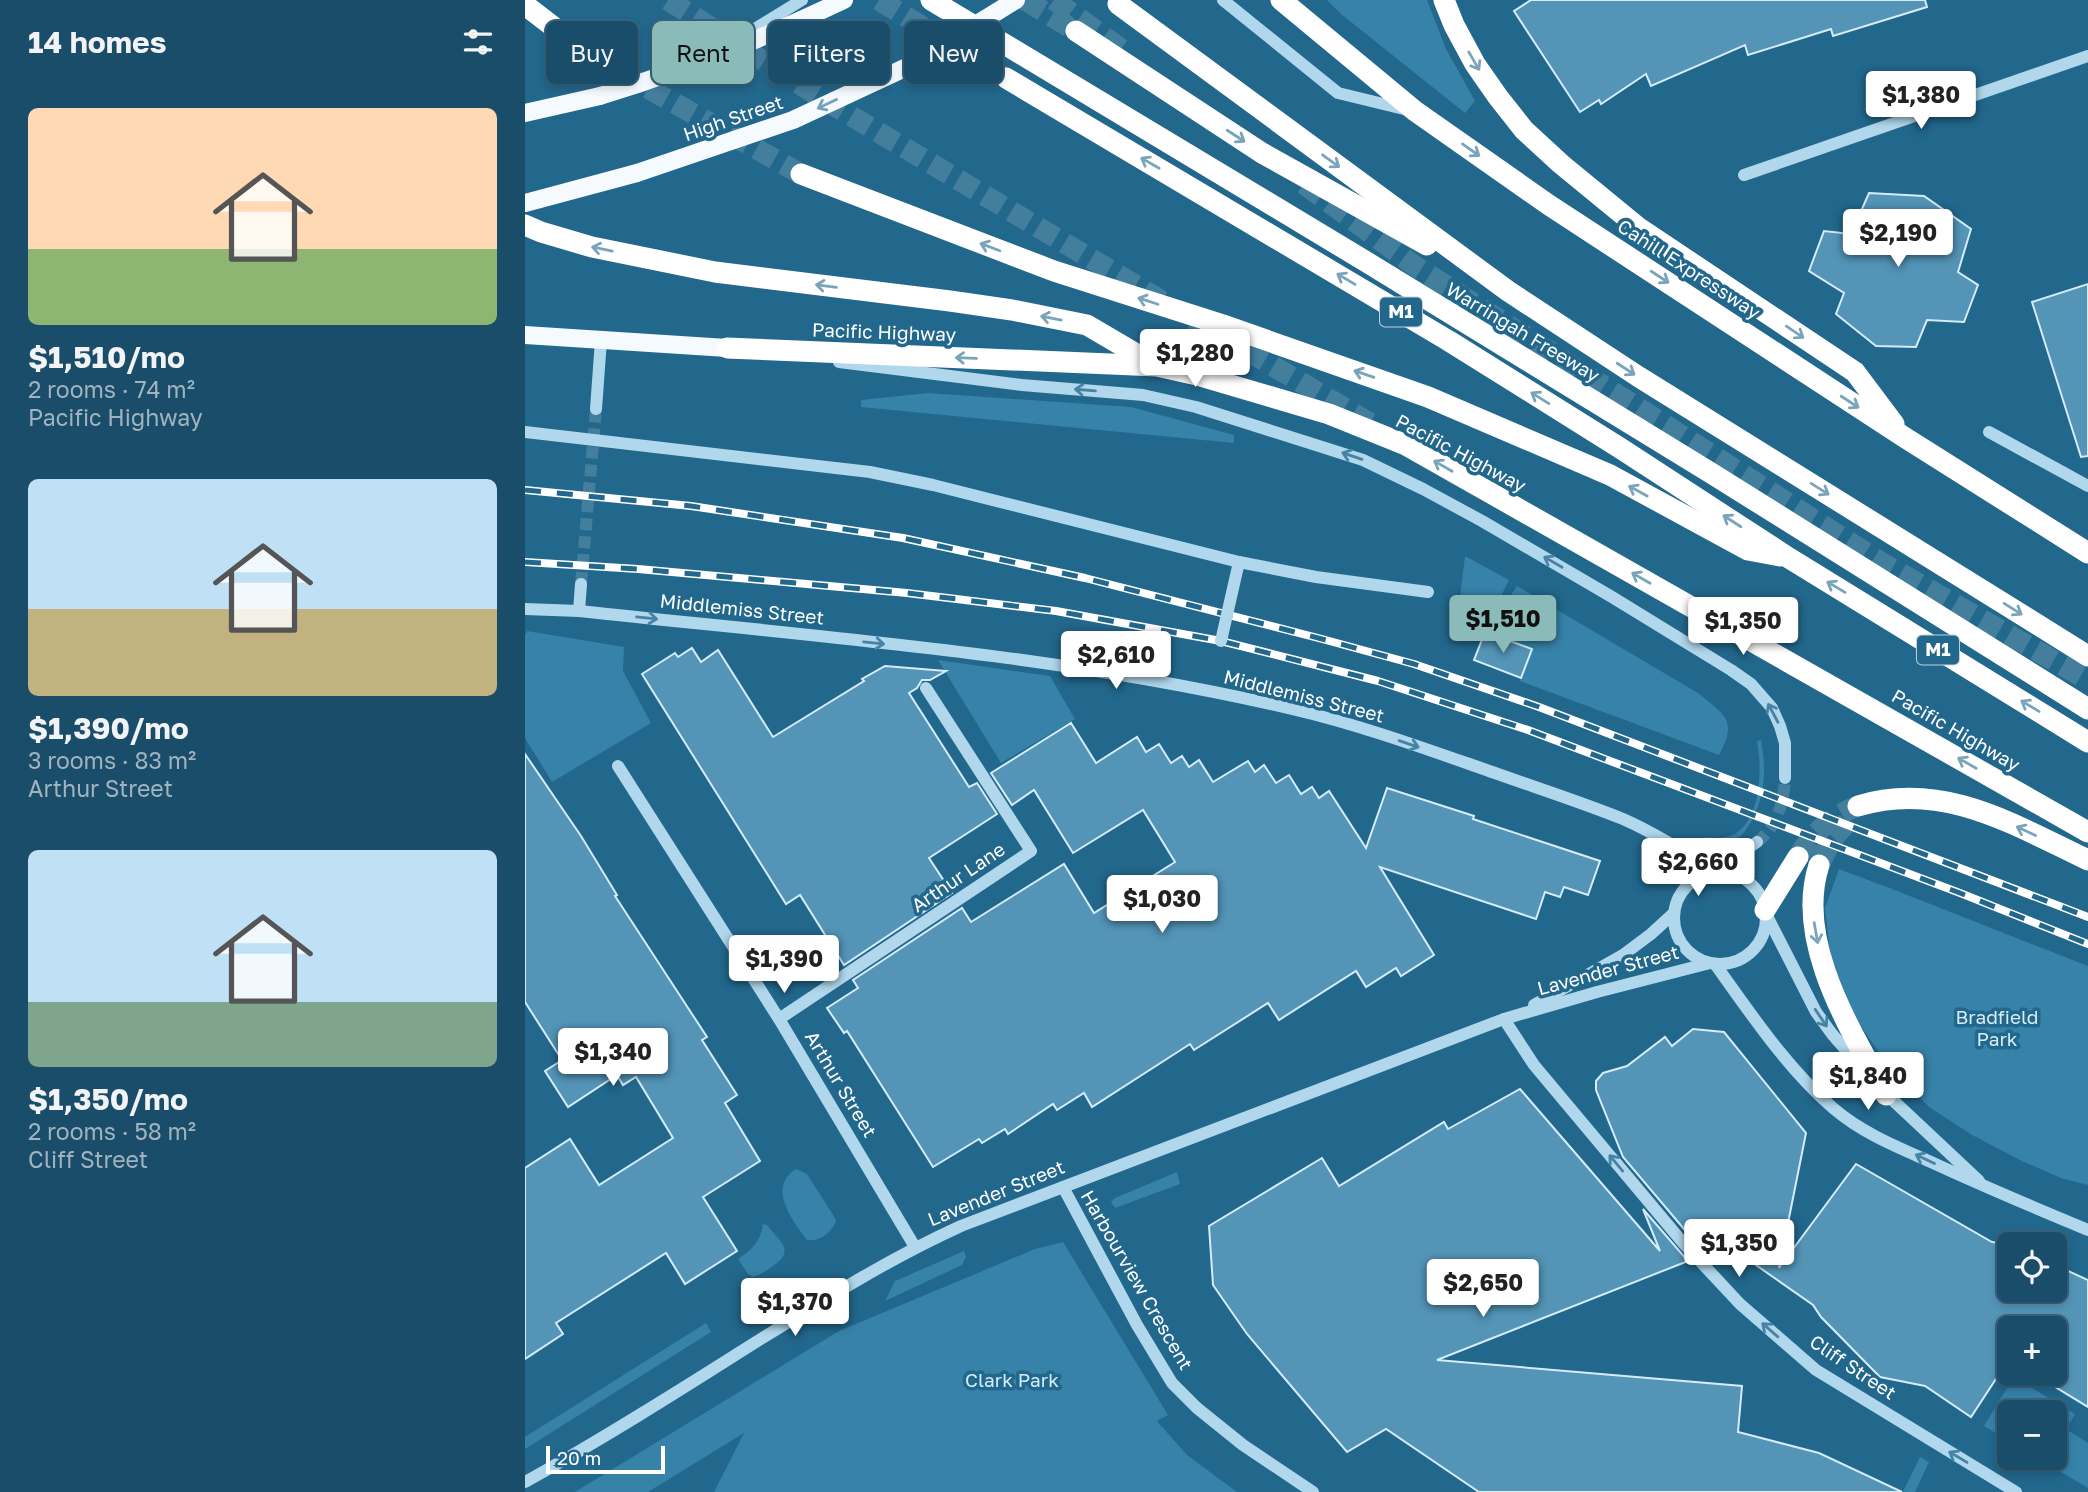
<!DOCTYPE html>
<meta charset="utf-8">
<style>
:root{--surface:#1a4d69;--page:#275771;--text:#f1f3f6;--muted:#9fb4c0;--line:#38647d;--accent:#8bbbb9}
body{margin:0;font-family:"Golos Text",sans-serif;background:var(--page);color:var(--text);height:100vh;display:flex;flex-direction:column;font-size:26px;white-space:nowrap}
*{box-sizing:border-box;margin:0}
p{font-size:23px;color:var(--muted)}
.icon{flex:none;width:38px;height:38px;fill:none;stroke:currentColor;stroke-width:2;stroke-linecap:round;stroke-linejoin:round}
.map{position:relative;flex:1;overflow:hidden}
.drawer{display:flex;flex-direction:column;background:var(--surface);width:525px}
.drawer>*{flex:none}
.banner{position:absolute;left:21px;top:21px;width:665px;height:63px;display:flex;gap:14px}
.controls{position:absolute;left:1472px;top:1232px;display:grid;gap:14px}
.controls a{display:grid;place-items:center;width:70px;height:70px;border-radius:10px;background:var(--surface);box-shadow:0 4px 10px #0003,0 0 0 2px var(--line);font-size:35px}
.scale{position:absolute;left:21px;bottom:18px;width:119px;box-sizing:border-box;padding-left:7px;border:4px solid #fff;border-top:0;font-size:19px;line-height:24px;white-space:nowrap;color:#fff;-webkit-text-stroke:5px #22678c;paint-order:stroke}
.price{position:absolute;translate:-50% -60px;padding:0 16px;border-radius:7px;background:#fff;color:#222;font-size:23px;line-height:46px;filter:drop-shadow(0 2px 4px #0008)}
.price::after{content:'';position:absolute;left:50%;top:42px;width:21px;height:16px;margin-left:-10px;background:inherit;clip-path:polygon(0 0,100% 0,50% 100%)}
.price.current{background:var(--accent);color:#111}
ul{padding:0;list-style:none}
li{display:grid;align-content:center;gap:14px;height:371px;padding:0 28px}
li span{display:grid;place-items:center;height:217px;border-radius:10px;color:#555}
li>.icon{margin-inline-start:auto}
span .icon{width:126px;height:126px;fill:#fffc;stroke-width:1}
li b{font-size:30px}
h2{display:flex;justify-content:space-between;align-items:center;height:84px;padding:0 28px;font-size:30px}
.tag{padding:0 24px;border-radius:10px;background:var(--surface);box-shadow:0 4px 10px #0003,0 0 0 2px var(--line);font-size:24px;line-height:63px}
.tag.current{background:var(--accent);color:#111}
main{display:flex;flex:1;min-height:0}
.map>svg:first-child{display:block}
</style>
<main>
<section class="drawer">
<h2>14 homes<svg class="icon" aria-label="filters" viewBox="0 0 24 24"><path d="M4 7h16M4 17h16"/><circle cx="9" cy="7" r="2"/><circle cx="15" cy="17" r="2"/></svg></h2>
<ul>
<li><span style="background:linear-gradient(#ffd9b3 65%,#8fb573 0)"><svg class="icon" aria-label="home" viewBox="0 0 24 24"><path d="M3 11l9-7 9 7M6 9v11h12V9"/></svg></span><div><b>$1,510/mo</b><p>2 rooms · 74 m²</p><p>Pacific Highway</p></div></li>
<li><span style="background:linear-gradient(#bfe0f5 60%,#c2b280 0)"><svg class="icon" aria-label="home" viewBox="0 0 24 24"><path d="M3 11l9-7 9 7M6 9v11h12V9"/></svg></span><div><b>$1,390/mo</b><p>3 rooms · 83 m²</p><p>Arthur Street</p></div></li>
<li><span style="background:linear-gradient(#bfe0f5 70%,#7fa58c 0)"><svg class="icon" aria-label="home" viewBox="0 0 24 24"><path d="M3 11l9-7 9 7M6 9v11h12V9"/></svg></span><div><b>$1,350/mo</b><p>2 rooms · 58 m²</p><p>Cliff Street</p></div></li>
</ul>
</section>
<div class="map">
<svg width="1563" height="1492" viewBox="0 0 1563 1492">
<rect width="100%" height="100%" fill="#22678c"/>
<!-- green -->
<g fill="#3682a9">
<path d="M802 0H902L921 49 950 101 940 113 816 14Z"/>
<path d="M403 393 606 407 709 435V443L336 407V400Z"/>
<path d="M940 556 984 580 973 602 953 615 947 627 932 622Z"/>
<path d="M992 586 1173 693C1200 715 1213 720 1194 755L995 681 1006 649 956 630 959 625 978 607Z"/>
<path d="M2 631 99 647 98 671 126 723 27 782 0 738V635Z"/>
<path d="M413 660 525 676 550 719 476 763Z"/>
<path d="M1236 740C1241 769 1241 793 1227 820 1223 827 1218 836 1210 840 1199 844 1189 843 1177 842L1178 837C1188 838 1201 839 1210 834 1237 817 1237 768 1232 741Z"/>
<path d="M1314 869C1398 900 1480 934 1563 966V1185L1536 1178 1497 1161 1447 1135 1404 1107 1362 1064 1331 1019 1306 960 1300 908Z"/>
<path d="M271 1169 282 1174 310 1218 311 1222C305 1233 295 1242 282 1240 267 1220 242 1187 271 1169Z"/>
<path d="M652 1172 655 1184 590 1208 586 1202 590 1198Z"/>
<path d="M238 1224 242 1225C255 1242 271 1250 248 1266 242 1270 236 1275 228 1277L223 1274 213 1259C227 1250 236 1241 238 1224Z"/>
<path d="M538 1242 643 1415 632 1421 662 1455 712 1492H189L219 1433 123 1492H50L314 1331 510 1249Z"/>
<path d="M439 1251 441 1257 437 1265 360 1301 370 1281Z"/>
<path d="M181 1323 186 1332 0 1449V1437Z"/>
<path d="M1489 1377 1550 1414 1541 1429 1563 1443V1488L1512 1458H1530V1412H1484V1441L1459 1426Z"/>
<path d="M1395 1457 1404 1462 1390 1492H1378Z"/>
</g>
<!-- building -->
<g fill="#5394b7" stroke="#d5ecf8" stroke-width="2">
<path d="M1006 0H1400L1402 7 1308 36 1306 29 1223 55 1220 45 1126 86 1121 74 1076 104 1074 100 1055 112 989 11Z"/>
<path d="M1344 193 1399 196 1446 229 1433 272 1453 285 1439 322 1402 320 1391 347 1351 346 1311 314 1319 293 1284 271 1299 231 1326 234Z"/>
<path d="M1563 284V456L1556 457 1507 302Z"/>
<path d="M960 632 1007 649 996 678 949 660Z"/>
<path d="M167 648 176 662 193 650 248 737 339 681 337 679 360 666 421 671 405 680H397L392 688 384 693 444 787 452 783 472 814 404 858 427 893 319 965 275 895 261 904 117 674 150 653 153 657Z"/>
<path d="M546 723 571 763 612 737 621 752 634 744 646 763 657 756 664 767 674 760 688 782 723 761 730 772 739 765 751 783 764 775 776 794 787 787 794 798 804 791 841 848 862 788 949 816 948 819 1075 861 1063 895 1039 887 1035 897 1020 892 1011 919 855 867 909 955 876 976 871 968 841 987 831 971 754 1020 743 1003 669 1050 665 1044 567 1107 559 1093 532 1110 528 1104 483 1134 480 1129 457 1143 454 1139 408 1167 322 1031 319 1033 302 1008 333 988 328 980 437 908 446 922 539 864 569 913 650 862 618 810 548 853 509 790 487 805 466 773Z"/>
<path d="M0 754 56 836 92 895 90 896 182 1037 177 1040 212 1095 200 1103 235 1161 178 1197 212 1251 160 1284 141 1253 31 1323 38 1334 0 1359V1168L45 1139 74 1185 148 1138 111 1077 98 1085 92 1075 43 1107 20 1071 37 1060 0 1002Z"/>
<path d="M1168 1029 1199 1032 1281 1133 1254 1268 1331 1164 1467 1242 1485 1244 1484 1290H1530V1265L1563 1280V1407L1509 1374H1530V1328H1484V1359L1446 1417 1400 1386 1355 1377 1296 1317 1288 1305 1208 1249 1198 1257 1193 1250 1181 1255 1098 1157 1071 1090V1081L1078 1073 1102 1066 1140 1037 1147 1046Z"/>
<path d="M995 1089 1135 1251 1118 1209 1163 1261 912 1360 1217 1386 1213 1432 1294 1453 1377 1492H954L861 1429 822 1452 722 1334 688 1285 684 1226 797 1158 814 1186 919 1122 923 1129Z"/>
</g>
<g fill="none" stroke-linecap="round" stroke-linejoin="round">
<!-- minor-tunnel -->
<g stroke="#437e9d" stroke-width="12" stroke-dasharray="12 6" stroke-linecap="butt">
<path d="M56 584 71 409"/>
<path d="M1232 842C1252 827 1259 802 1260 778"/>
</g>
<!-- highway-tunnel -->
<g stroke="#437e9d" stroke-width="21" stroke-dasharray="21 10" stroke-linecap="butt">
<path d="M143 0 301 101 637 301"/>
<path d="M354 0 481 78"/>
<path d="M500 0 549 30"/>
<path d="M529 0 604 55"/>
<path d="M69 58 276 174"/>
<path d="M779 184 890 266 1354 561 1563 680"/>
<path d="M668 319 845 423"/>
<path d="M1273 857C1286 834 1308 815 1333 806"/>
<path d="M1294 865 1307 839 1328 816"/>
</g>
<!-- minor -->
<g stroke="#b0d7eb" stroke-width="12">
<path d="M698 0 813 93 883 110"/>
<path d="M1219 175 1563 56"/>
<path d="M314 362 497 385 618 395 671 407 838 460 898 489 957 521 1087 597 1206 670 1226 684 1247 708 1255 726 1260 743V778"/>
<path d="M71 409 76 340"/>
<path d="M1464 432 1563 486"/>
<path d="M0 609 54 611C293 637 534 654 767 709 836 725 904 750 970 773 1012 788 1056 802 1098 819 1130 833 1160 852 1190 872"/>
<path d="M54 611 56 584"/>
<path d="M93 766 254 1019 390 1247"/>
<path d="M1192 871 1232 842"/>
<circle cx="1195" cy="918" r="46"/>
<path d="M1241 914 1291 1012 1307 1034 1340 1072"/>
<path d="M1190 964C1226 1014 1261 1067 1308 1108 1337 1133 1372 1147 1406 1162 1458 1186 1510 1208 1563 1230"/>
<path d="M1009 1005 1098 955 1126 934 1149 913"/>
<path d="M254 1019 506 851 401 688"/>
<path d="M979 1019 1009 1065 1159 1244 1215 1304 1291 1370 1491 1492"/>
<path d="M1357 1090 1454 1181"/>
<path d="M538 1187 612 1325 647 1383 672 1408 718 1445 788 1492"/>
<path d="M0 1482C76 1440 149 1394 223 1347 292 1304 361 1260 436 1226L979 1019 1072 992 1185 963"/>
</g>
<!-- major -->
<g stroke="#f4fafe" stroke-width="18">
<path d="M0 113 75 96"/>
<path d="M0 203 112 173"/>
<path d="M0 335 202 348"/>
</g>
<!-- highway -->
<g stroke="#fff" stroke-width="21">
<path d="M406 0 840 261 1186 473 1563 709"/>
<path d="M756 0 890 111 1024 205 1379 437 1563 553"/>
<path d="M919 0 929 25 950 64 973 97 999 130 1036 164 1114 228 1330 372 1369 424"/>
<path d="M593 4 983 291 1114 377 1563 656"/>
<path d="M0 5 69 58"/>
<path d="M551 31 737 153 902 245"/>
<path d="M481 78 924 341 1095 448 1264 558 1563 742"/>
<path d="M276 174 529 271 698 325 903 397 1085 475 1223 550 1255 556"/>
<path d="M0 225 16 232 67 247 190 272 425 301 487 310 562 325 630 365"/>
<path d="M202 348 632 366 672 375 804 414 881 445 1563 832"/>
<path d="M1333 806C1418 780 1489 825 1563 860"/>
<path d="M1294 865C1269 942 1326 1030 1361 1095"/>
<path d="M1240 910 1273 857"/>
</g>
<defs>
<g id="rail">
<path d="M0 490 166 506 378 538 560 578 797 639 889 664 1014 707 1563 917"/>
<path d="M0 562 113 569 382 593 531 611 696 641 853 681 1003 730 1435 893 1563 944"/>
</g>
</defs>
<!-- rail casing -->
<use href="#rail" stroke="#fff" stroke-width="8"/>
<!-- rail -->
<use href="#rail" stroke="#22678c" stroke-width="5" stroke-dasharray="16" stroke-linecap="butt"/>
<!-- minor-bridge -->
<g stroke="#b0d7eb" stroke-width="12">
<path d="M210 41 277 0"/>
<path d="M0 432 345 472 408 485 714 562 791 577 903 592"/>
<path d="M696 641 714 562"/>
</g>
<!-- major-bridge -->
<g stroke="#f4fafe" stroke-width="18">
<path d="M75 96C159 70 240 38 319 0"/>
<path d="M112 173 268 120 384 66 491 0"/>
</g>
</g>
<!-- one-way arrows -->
<defs><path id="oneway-shaft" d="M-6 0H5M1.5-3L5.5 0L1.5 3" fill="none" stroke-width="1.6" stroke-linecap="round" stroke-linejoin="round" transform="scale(1.75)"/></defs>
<g stroke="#7aa4ba">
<use href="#oneway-shaft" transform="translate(949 61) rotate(60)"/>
<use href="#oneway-shaft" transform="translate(711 136) rotate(33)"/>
<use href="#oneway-shaft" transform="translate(946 150) rotate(35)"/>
<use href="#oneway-shaft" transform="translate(806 161) rotate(36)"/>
<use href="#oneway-shaft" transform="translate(625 163) rotate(-150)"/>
<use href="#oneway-shaft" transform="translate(465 247) rotate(-159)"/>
<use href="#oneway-shaft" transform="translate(77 249) rotate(-168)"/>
<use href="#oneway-shaft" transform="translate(1135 277) rotate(33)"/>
<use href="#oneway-shaft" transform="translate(821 279) rotate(-149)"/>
<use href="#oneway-shaft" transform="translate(301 286) rotate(-173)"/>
<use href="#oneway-shaft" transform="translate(623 301) rotate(-162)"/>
<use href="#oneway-shaft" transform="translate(526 318) rotate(-169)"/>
<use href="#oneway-shaft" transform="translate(1270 332) rotate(34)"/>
<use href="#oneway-shaft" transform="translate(441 358) rotate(-178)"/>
<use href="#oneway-shaft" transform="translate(1101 369) rotate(33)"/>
<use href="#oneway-shaft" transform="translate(839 374) rotate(-161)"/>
<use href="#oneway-shaft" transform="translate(1015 398) rotate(-148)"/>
<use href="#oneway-shaft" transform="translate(1325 402) rotate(33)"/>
<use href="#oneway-shaft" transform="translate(918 466) rotate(-150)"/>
<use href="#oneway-shaft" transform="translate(1295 489) rotate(32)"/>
<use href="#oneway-shaft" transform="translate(1113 491) rotate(-151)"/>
<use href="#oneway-shaft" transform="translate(1207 521) rotate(-147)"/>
<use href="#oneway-shaft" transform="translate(1116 578) rotate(-150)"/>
<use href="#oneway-shaft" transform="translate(1311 587) rotate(-149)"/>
<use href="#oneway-shaft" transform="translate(1488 609) rotate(32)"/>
<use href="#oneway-shaft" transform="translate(1505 706) rotate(-149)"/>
<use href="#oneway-shaft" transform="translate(1442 763) rotate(-150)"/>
<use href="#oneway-shaft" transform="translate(1501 831) rotate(-155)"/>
<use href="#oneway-shaft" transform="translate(1291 933) rotate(80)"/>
</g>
<use stroke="#76a2ba" href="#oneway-shaft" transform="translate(302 104) rotate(155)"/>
<g stroke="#4683a4">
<use href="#oneway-shaft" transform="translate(560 390) rotate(-175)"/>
<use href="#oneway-shaft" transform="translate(827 456) rotate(-161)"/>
<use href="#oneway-shaft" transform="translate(1028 562) rotate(-150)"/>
<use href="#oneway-shaft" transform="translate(122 618) rotate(6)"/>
<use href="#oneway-shaft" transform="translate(349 643) rotate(6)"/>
<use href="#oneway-shaft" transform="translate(1248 713) rotate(-118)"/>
<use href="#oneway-shaft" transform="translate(884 744) rotate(19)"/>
<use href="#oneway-shaft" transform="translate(1296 1018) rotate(56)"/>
<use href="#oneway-shaft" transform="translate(1400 1159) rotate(-155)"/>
<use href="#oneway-shaft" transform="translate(1091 1163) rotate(-130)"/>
<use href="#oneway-shaft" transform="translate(1245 1330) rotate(-139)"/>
<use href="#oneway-shaft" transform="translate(1433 1457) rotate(-149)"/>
</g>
<g text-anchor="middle" stroke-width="7" stroke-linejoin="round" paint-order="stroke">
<!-- shield labels -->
<g fill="#22678c" stroke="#bdd1dc" stroke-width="2">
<rect x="855" y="297.5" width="42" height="29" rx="5"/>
<rect x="1392" y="635.5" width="42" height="29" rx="5"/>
</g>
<g font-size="18" font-weight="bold" fill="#fff">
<text x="876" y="318">M1</text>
<text x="1413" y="656">M1</text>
</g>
<!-- street labels -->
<g font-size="19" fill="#fff" stroke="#22678c">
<text transform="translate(208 118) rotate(-19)" y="7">High Street</text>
<text transform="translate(1164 269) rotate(33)" y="7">Cahill Expressway</text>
<text transform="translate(359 332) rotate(2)" y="7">Pacific Highway</text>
<text transform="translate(998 332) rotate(31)" y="7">Warringah Freeway</text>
<text transform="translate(936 453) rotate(28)" y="7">Pacific Highway</text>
<text transform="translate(217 609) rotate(6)" y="7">Middlemiss Street</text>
<text transform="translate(779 696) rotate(14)" y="7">Middlemiss Street</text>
<text transform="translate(1431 730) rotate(30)" y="7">Pacific Highway</text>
<text transform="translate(433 877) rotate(-34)" y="7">Arthur Lane</text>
<text transform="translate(1083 970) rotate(-15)" y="7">Lavender Street</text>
<text transform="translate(316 1084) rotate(59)" y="7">Arthur Street</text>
<text transform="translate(471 1193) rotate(-22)" y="7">Lavender Street</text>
<text transform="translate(612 1280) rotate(60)" y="7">Harbourview Crescent</text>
<text transform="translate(1328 1367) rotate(34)" y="7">Cliff Street</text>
</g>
<!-- park labels -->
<g font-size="19" fill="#d5ecf8" stroke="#22678c">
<text x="1472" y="1024">Bradfield<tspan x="1472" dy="22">Park</tspan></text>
<text x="487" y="1387">Clark Park</text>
</g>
</g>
</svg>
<div class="controls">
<a><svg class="icon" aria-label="locate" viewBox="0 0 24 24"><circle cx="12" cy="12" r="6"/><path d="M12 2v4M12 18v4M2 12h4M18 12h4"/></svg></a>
<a>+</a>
<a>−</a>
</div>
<div class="scale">20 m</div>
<b class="price" style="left:1396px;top:131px">$1,380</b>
<b class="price" style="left:1373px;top:269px">$2,190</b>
<b class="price" style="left:670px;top:389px">$1,280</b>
<b class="price current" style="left:978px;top:655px">$1,510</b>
<b class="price" style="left:1218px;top:657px">$1,350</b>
<b class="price" style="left:591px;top:691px">$2,610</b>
<b class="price" style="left:1173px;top:898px">$2,660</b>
<b class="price" style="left:637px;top:935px">$1,030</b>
<b class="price" style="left:259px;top:995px">$1,390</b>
<b class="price" style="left:88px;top:1088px">$1,340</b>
<b class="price" style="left:1343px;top:1112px">$1,840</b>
<b class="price" style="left:1214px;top:1279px">$1,350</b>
<b class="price" style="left:958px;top:1319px">$2,650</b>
<b class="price" style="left:270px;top:1338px">$1,370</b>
<div class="banner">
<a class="tag">Buy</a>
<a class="tag current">Rent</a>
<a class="tag">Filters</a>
<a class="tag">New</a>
</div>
</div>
</main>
